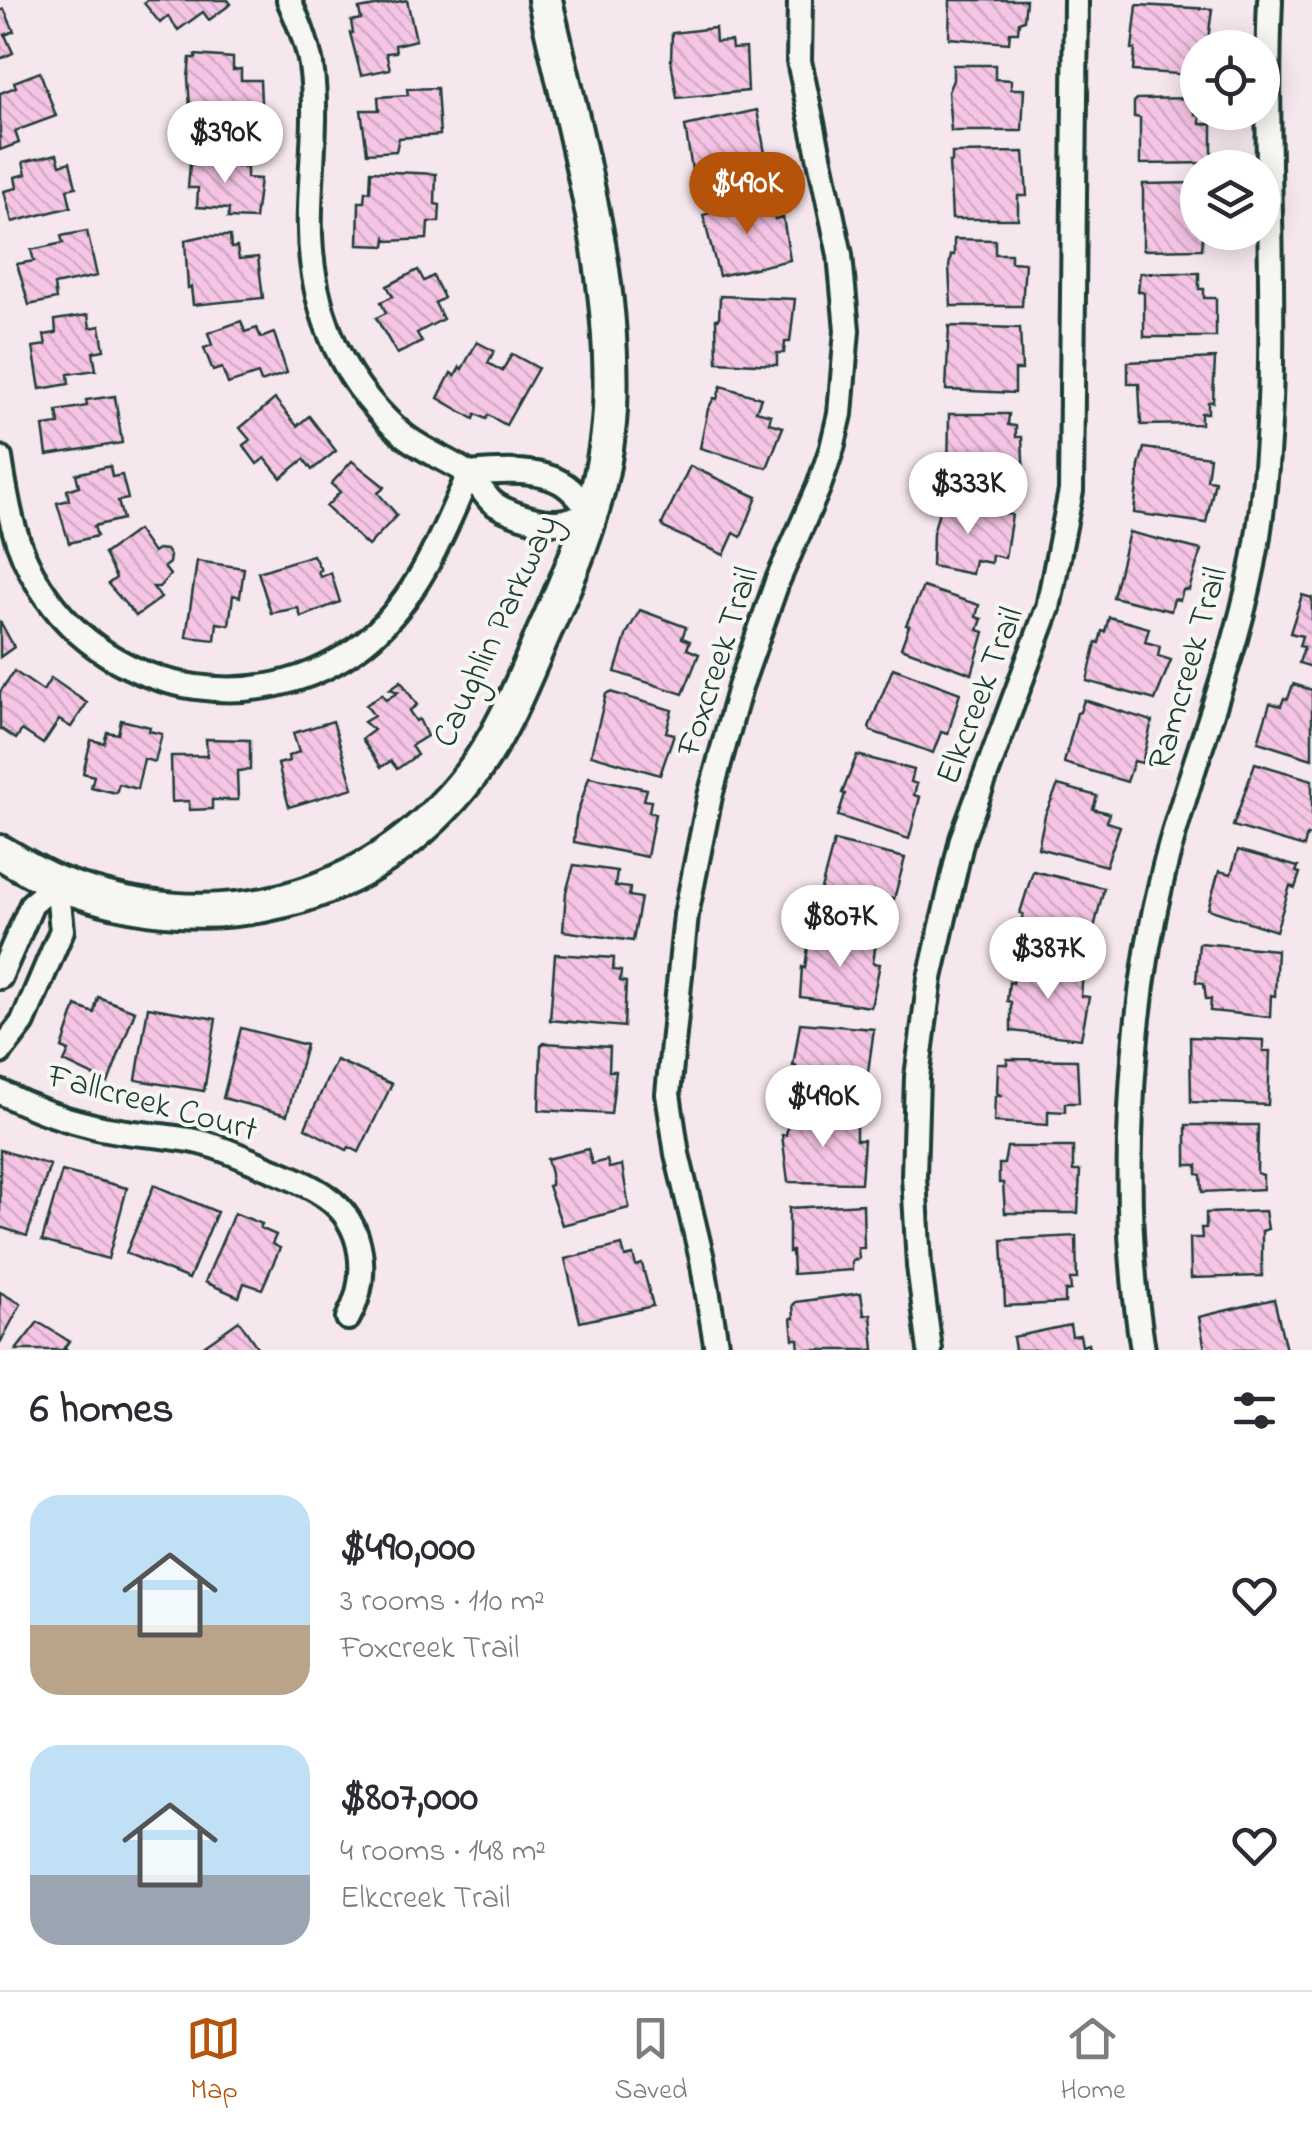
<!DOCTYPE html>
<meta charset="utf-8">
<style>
:root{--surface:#fff;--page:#f2f2f3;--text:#2b2b33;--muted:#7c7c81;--line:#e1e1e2;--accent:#b45309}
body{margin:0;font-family:"Indie Flower",sans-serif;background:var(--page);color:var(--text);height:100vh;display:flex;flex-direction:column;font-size:38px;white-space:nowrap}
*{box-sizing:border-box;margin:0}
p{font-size:32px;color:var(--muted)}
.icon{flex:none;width:55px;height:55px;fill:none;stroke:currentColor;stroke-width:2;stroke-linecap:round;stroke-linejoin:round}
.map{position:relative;height:1350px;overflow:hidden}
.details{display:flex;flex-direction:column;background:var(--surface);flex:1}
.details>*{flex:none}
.buttons{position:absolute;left:1180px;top:30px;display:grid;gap:20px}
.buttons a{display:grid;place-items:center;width:100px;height:100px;border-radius:50%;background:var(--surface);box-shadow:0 5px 25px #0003;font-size:50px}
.price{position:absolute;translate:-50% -85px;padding:0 22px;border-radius:35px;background:#fff;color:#222;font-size:32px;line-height:65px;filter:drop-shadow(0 2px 5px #0008)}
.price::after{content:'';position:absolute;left:50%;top:60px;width:30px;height:22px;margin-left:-15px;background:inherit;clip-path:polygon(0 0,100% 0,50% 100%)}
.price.active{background:var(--accent);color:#fff}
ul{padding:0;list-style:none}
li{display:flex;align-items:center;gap:30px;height:250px;padding:0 30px}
li span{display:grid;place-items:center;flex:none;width:280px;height:200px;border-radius:30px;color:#555}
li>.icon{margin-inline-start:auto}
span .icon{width:120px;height:120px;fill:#fffc;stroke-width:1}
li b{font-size:42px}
h2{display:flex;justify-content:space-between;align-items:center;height:120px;padding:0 30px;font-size:42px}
.tab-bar{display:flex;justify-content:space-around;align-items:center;height:140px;border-top:2px solid var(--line);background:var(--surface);font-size:28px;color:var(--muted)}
.tab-bar a{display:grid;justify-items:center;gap:5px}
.tab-bar .active{color:var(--accent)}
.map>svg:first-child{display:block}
</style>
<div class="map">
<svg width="1312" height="1350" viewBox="0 0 1312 1350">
<defs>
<pattern id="building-back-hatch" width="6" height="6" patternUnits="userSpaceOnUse" patternTransform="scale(2.5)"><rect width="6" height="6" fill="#f6c5e5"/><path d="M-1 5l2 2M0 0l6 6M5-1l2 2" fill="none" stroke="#d2aac5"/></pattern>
</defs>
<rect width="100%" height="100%" fill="#f6e7ee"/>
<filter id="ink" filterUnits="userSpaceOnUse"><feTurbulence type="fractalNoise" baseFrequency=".01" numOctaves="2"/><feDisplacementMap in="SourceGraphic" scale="20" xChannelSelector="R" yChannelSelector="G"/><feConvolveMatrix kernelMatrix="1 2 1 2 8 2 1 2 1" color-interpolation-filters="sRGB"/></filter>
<g filter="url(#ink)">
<!-- building -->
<g fill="url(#building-back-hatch)" stroke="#1f3d34" stroke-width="2.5">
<path d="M148 0H228L231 4 209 20 203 12 178 30 168 16 160 23 144 3Z"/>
<path d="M407 0 416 40 395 45 396 52 386 53 390 69 361 75 350 33H353L351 21 361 19 359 9Z"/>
<path d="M950 0H1026L1024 20 1019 22 1018 32H1010L1009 43 949 38Z"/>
<path d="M1137 5 1212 9 1207 48H1198V63H1194L1193 75 1133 71 1135 49H1132Z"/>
<path d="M4 9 14 31 5 35 13 53 0 59V11Z"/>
<path d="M715 28 716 42 731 41 732 49 746 48 748 91 677 98 671 60 672 33Z"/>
<path d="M195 55 233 58V70L241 69V80H260L262 123H191L188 78 190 58H196Z"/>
<path d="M953 65H995V79L1011 80V89H1024L1022 131H951L948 92 953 80Z"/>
<path d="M40 72 56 116 15 131 19 143 0 150V93L16 87 14 82Z"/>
<path d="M437 88 440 135 399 138 396 151 367 153 361 110H379L378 97 408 95 407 89Z"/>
<path d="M1195 98V115H1200V124H1212V163L1140 164V118L1134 117V102L1137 99Z"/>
<path d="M757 110 765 153 760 154 762 164 754 166 757 178 699 191 694 169 692 170 685 126Z"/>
<path d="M201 152 235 154 234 166 247 167V178L260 179 255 219 228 218 229 209 197 207 198 188H188L190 164 200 165Z"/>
<path d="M1024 152 1027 196H1018V219H952L949 162H952V153Z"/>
<path d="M57 154 60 165 70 162 76 187 67 189 71 207 12 222 4 191 17 188 15 177 26 174 23 162Z"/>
<path d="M371 171 436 174 435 204 440 205 439 222H428L427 239 388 241 386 238 385 246 358 245 359 202H364L365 191 370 192Z"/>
<path d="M1198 183V232H1210V237H1203L1202 249 1143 250V184Z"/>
<path d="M770 196 775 219 783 217 790 260 719 276 703 215Z"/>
<path d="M87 231 97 276 54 285 56 299 29 305 17 264 34 261 31 250 63 243 61 236Z"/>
<path d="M204 236H230L231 248 237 247 239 259 258 257 263 298 193 305 191 287 188 288 185 240Z"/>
<path d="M954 239 995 240V254H1011V262L1025 263 1022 306H951L949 267 951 255H954Z"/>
<path d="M418 270 424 281 433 276 444 298 435 303 443 319 417 333 422 342 397 354 376 318 386 313 381 302 393 296 387 286Z"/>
<path d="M1140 273H1199V289H1204V298H1216V337H1144V293L1138 291Z"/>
<path d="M720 296 795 299 790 342H785L784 353H777V365L717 362 716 319H719Z"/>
<path d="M88 315 90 328 100 326 104 350 93 352 96 370 68 374 69 384 40 389 33 347 46 345 44 335 56 333 55 320Z"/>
<path d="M241 321 245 332 257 328 261 338 274 333 287 373 261 382 258 374 228 384 222 368 213 371 204 348 212 345 208 333Z"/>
<path d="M949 326 1020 328 1022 370H1015V393L946 390Z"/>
<path d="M477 342 494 351 488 363 502 371 512 354 538 368 506 425 488 415 486 419 476 414 474 419 438 398 451 373 455 376 460 367 462 369Z"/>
<path d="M1215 358 1213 402H1208V413H1201V424L1141 425 1139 384H1128V362Z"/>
<path d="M721 386 761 398 756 411 771 415 769 423 783 427 767 468 700 448 708 409 714 398 717 399Z"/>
<path d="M115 396 122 443 47 455 43 426 59 424 57 411 87 406 86 400Z"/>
<path d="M275 399 297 426 309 416 336 451 312 470 304 459 281 478 265 458 257 464 243 445 250 440 240 428Z"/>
<path d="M949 414H1009L1008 425 1016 426V437H1022L1024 481H948Z"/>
<path d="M1144 448 1210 457 1207 480 1215 481 1206 523 1134 513 1139 466Z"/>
<path d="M352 461 385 487 378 493 397 515 368 546 326 507 340 492 331 484Z"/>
<path d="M110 466 112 477 122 475 128 499 118 501 123 519 94 526 97 536 69 543 57 503 69 500 67 490 79 486 76 474Z"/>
<path d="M690 466 757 497 741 537 734 533 724 555 664 528 662 524Z"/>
<path d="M942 501 1012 515 1005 558 992 555 991 563 975 560 972 574 932 566 933 533Z"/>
<path d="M137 530 153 553 158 549 166 550 170 556 169 563 164 567 170 575 159 587H153L161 598 136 616 108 584 116 578 104 554Z"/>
<path d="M1129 532 1201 550 1189 590H1183L1180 600 1174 599 1171 611 1113 597Z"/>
<path d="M313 555 321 570 318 571 320 577 331 573 340 602 301 617 298 608 271 613 258 572Z"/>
<path d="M197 561 244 568 240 597 233 595 229 625 217 623 215 640 186 637Z"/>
<path d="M923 587 979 605 976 617 982 619 978 630 984 632 972 674 901 648 909 626 906 625Z"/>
<path d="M1302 595 1312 598V667L1299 663 1304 647 1299 646 1302 636 1290 633Z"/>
<path d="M640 610 686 627 682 638 690 641 687 649 699 654 683 694 615 672 627 633Z"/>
<path d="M1109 617 1149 628 1145 642 1160 646 1158 656 1171 660 1155 700 1087 681 1096 642 1099 643 1102 631 1105 632Z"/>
<path d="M0 621 14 647 0 657Z"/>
<path d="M893 668 960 693 948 734 941 732 933 753 871 731 869 727Z"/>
<path d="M14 671 43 691 51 678 87 703 71 727 59 720 43 744 22 730 16 739 0 728V692Z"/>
<path d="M401 681 417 705 409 711 416 721 419 719 427 736 411 746 417 755 397 769 391 761 381 767 362 739 374 730 364 722 374 716 366 705 382 694 386 700 398 692 390 689Z"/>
<path d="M1293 684 1312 690V759L1258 742 1270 703 1281 706 1284 698 1288 699Z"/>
<path d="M610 692 672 710 666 732 674 734 660 775 591 755 606 694Z"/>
<path d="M1084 700 1152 721 1142 763 1134 761 1127 782 1064 763 1077 713 1080 712Z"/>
<path d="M121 720 150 727 149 731 162 734 155 762 144 759 137 789 119 784 116 793 91 787 94 776 83 773 91 740 104 743 107 732 118 734Z"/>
<path d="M333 721 353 788 289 807 278 764 289 761 288 756 299 752 293 733Z"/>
<path d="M206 739 250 740V770L237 771 238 800H212V809L189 810V801L172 802 171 756H207Z"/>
<path d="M857 755 914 770 911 782 917 784 914 795 920 797 909 839 838 816 845 794 842 793Z"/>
<path d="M1255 763 1312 780V837L1307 835 1304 847 1233 826Z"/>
<path d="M589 777 647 789 644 800 651 801 649 812 655 814 647 857 574 842 576 817Z"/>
<path d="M1058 785 1097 796 1093 809 1109 813 1107 822 1120 826 1106 866 1038 848 1045 815Z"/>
<path d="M834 841 905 858 894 899 888 898 885 909 878 907 875 919 817 904Z"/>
<path d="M1238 850 1298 867 1296 872 1300 873 1295 888 1290 886 1276 931 1208 909 1219 871 1231 874Z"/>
<path d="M574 865 617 871 615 886 630 888 629 896 641 898 633 941 563 931 566 892Z"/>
<path d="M1033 871 1104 888 1094 928 1088 927 1085 939 1078 937 1075 948 1018 935 1023 914 1020 913Z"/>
<path d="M810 932 876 942 873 963 880 964 871 1007 800 997 802 967 805 968Z"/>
<path d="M1199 943 1277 950 1275 996 1271 995 1270 1017 1210 1011 1211 999H1206L1204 983 1196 982Z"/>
<path d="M555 954 614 958 613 970 621 971 620 981 626 982 624 1027 550 1020Z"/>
<path d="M1017 965 1083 972 1081 996 1089 997 1081 1039 1011 1031V1002L1007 1001 1009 982 1013 983Z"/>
<path d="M98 997 135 1011 108 1083 64 1062 69 1051 62 1048 76 1006 94 1013Z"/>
<path d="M148 1007 216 1019 204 1091 136 1080Z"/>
<path d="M800 1023 874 1029 868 1072H863L862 1083 854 1082 853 1095 794 1089 796 1066H793Z"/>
<path d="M241 1028 306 1045 287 1115 223 1098Z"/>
<path d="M1190 1037 1263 1040V1051H1270L1268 1105 1191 1102Z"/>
<path d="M544 1043 610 1047 609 1071H616L611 1114 539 1110 541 1046Z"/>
<path d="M1007 1059 1077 1060 1079 1103H1065V1112L1048 1111V1125L994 1122 995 1096H1003L997 1093 998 1064H1007Z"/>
<path d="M336 1060 392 1084 359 1152 349 1147 347 1150 305 1128Z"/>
<path d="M789 1116 856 1117V1140H864L861 1183 788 1182 782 1135H786Z"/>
<path d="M1186 1125H1258L1257 1173 1263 1175V1189L1202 1192 1201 1175 1197 1174V1165H1186Z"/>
<path d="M1007 1147H1073V1171H1080L1078 1213H1005L1003 1183H999V1164H1004Z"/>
<path d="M588 1149 592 1164 607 1160 609 1168 622 1165 629 1208 562 1225 548 1186 551 1185V1174L547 1159Z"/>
<path d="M0 1150 50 1165 27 1236 0 1227Z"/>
<path d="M62 1171 127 1188 108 1259 42 1241Z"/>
<path d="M154 1185 217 1212 189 1279 126 1253Z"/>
<path d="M863 1204 864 1248H858L859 1259 852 1260V1270L793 1274 792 1251 789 1252V1208Z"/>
<path d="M1265 1211 1268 1229 1262 1231V1276L1191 1278 1190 1238H1202L1201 1228H1206V1213Z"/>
<path d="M234 1213 262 1224 260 1228 276 1235 272 1244 280 1248 262 1289 244 1283 239 1297 205 1282Z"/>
<path d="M1076 1236 1077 1279H1070L1071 1290 1065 1291V1303L1005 1306 1002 1240Z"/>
<path d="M622 1245 625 1257 633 1255 636 1266 642 1264 653 1306 580 1322 565 1259Z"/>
<path d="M0 1292 21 1304 0 1343Z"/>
<path d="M861 1293 864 1315 871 1314 874 1350H799L798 1339H793L791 1318H794L793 1305 796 1302Z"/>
<path d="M1274 1299 1286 1350H1205L1199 1317Z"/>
<path d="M239 1321 259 1350H198Z"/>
<path d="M38 1322 69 1341 64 1348 67 1350H16Z"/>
<path d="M1070 1325 1072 1336 1080 1335 1082 1346 1088 1344 1089 1350H1015L1013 1337Z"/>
</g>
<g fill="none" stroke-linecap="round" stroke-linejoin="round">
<defs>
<g id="street">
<path d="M289 0C298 21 307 42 311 65 318 112 311 161 310 209 307 296 334 375 401 433 421 450 445 458 466 472 476 479 482 492 491 501 503 512 539 523 555 522 567 522 581 516 592 513 585 505 578 496 570 489 546 467 499 471 469 474"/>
<path d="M0 458C7 504 14 547 40 587 111 700 272 724 372 636 421 592 443 532 469 474"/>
<path d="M0 977 32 904 57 883"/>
<path d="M0 1052 23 1022 62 930 57 883"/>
<path d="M0 1092C29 1107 62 1119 93 1126 128 1135 164 1134 199 1142 221 1147 242 1157 263 1166 284 1175 307 1183 325 1196 366 1224 370 1278 348 1318"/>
<path d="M717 1350 702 1259 677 1154 668 1094 686 915 710 796 740 687 777 582 819 486 832 448 840 414 847 330 840 255 799 61 800 0"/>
<path d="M930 1350 919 1266 914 1176 917 1077 930 978 962 839 1048 608 1071 491 1076 0"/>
<path d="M1143 1350C1119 1204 1128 1014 1164 870 1191 760 1239 655 1257 543 1285 364 1262 180 1270 0"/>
</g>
<path id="secondary" d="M0 852C19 863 39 876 60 884 213 942 371 906 472 773 504 731 523 680 544 632 577 560 606 489 610 409 616 270 574 134 545 0"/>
</defs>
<!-- street casing -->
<use href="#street" stroke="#1f3d34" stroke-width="30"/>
<!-- secondary casing -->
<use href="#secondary" stroke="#1f3d34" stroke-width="40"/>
<!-- street -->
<use href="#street" stroke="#f6f6f2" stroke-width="22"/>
<!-- secondary -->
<use href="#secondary" stroke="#f6f6f2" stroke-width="32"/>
</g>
</g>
<g text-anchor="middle" stroke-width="8" stroke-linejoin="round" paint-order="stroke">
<!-- street labels -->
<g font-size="35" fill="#1f3d34" stroke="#f6f6f2">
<text transform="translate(494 630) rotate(-65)" y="12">Caughlin Parkway</text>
<text transform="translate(716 661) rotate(-72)" y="12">Foxcreek Trail</text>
<text transform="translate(1186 668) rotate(-74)" y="12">Ramcreek Trail</text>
<text transform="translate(978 695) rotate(-69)" y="12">Elkcreek Trail</text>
<text transform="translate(153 1101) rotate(15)" y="12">Fallcreek Court</text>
</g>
</g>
</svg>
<div class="buttons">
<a><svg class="icon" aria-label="locate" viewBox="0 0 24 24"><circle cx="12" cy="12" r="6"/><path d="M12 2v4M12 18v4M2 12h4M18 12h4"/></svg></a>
<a><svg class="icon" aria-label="layers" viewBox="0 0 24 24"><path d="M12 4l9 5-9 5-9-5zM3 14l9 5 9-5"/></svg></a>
</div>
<b class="price" style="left:225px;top:186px">$390K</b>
<b class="price active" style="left:747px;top:237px">$490K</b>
<b class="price" style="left:968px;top:537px">$333K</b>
<b class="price" style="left:840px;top:970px">$807K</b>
<b class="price" style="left:1048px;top:1002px">$387K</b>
<b class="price" style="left:823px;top:1150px">$490K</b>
</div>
<section class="details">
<h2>6 homes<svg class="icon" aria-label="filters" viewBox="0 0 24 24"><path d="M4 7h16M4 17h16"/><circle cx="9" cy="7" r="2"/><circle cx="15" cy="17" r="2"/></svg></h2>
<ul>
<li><span style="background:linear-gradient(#bfe0f5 65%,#b9a48a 0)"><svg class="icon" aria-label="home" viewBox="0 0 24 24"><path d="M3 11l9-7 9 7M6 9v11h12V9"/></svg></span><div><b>$490,000</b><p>3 rooms · 110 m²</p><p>Foxcreek Trail</p></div><svg class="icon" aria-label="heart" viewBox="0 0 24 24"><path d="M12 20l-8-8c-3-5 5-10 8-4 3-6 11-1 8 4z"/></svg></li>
<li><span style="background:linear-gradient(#bfe0f5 65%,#9aa5b1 0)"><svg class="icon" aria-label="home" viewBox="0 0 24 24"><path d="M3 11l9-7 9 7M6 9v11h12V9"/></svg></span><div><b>$807,000</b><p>4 rooms · 148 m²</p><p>Elkcreek Trail</p></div><svg class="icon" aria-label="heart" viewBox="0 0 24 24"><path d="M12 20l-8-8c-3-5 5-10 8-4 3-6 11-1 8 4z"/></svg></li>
</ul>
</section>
<nav class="tab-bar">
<a class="active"><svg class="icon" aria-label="map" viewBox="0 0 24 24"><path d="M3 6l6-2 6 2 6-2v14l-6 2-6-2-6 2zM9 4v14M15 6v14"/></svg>Map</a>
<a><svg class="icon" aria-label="saved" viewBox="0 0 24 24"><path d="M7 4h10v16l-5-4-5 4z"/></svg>Saved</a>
<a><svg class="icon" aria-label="home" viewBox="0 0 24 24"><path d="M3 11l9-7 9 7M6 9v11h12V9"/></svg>Home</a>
</nav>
